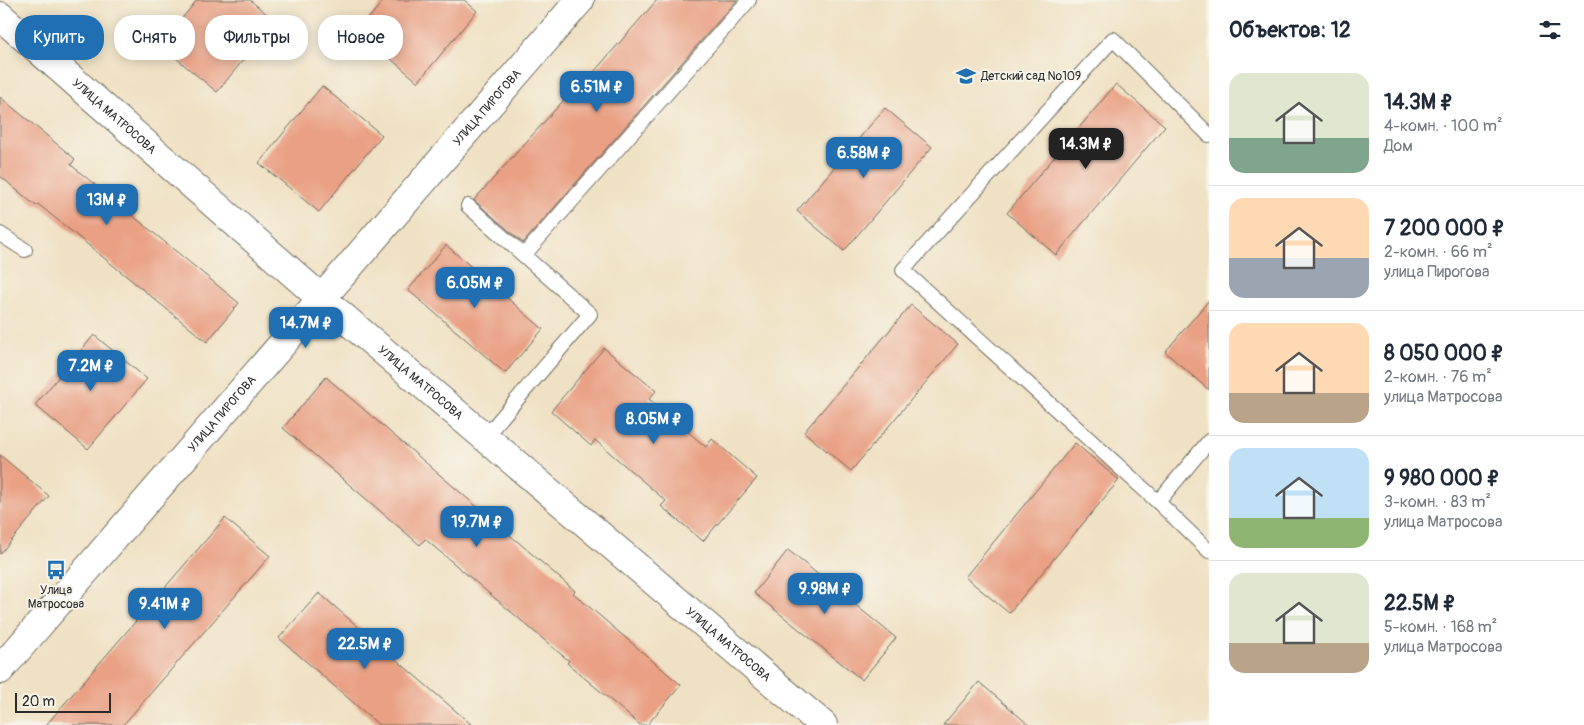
<!DOCTYPE html>
<html lang="ru">
<meta charset="utf-8">
<style>
:root{--surface:#fff;--page:#f2f2f3;--text:#1f2937;--muted:#747a83;--line:#e0e1e3;--accent:#1f6fb2}
body{margin:0;font-family:Pangolin,sans-serif;background:var(--page);color:var(--text);height:100vh;display:flex;flex-direction:column;font-size:19px;white-space:nowrap}
*{box-sizing:border-box;margin:0}
p{font-size:16px;color:var(--muted)}
.icon{flex:none;width:28px;height:28px;fill:none;stroke:currentColor;stroke-width:2;stroke-linecap:round;stroke-linejoin:round}
.map{position:relative;flex:1;overflow:hidden}
.drawer{display:flex;flex-direction:column;background:var(--surface);width:375px}
.drawer>*{flex:none}
.guide{position:absolute;left:15px;top:15px;width:475px;height:45px;display:flex;gap:10px}
.scale{position:absolute;left:15px;bottom:12px;width:96px;box-sizing:border-box;padding-left:5px;border:2px solid #2b2b2b;border-top:0;font-size:14px;line-height:18px;white-space:nowrap;color:#2b2b2b;-webkit-text-stroke:4px #f7f3e8;paint-order:stroke}
.price{position:absolute;translate:-50% -42px;padding:0 11px;border-radius:10px;background:var(--accent);color:#fff;font-size:16px;line-height:32px;filter:drop-shadow(0 1px 2px #0008)}
.price::after{content:'';position:absolute;left:50%;top:30px;width:15px;height:11px;margin-left:-8px;background:inherit;clip-path:polygon(0 0,100% 0,50% 100%)}
.price.on{background:#222;color:#fff}
ul{padding:0;list-style:none}
li{display:flex;align-items:center;gap:15px;height:125px;padding:0 20px}
li+li{border-top:1px solid var(--line)}
li span{display:grid;place-items:center;flex:none;width:140px;height:100px;border-radius:15px;color:#555}
li>.icon{margin-inline-start:auto}
span .icon{width:60px;height:60px;fill:#fffc;stroke-width:1}
li b{font-size:21px}
h2{display:flex;justify-content:space-between;align-items:center;height:60px;padding:0 20px;font-size:21px}
.chip{padding:0 18px;border-radius:20px;background:var(--surface);box-shadow:0 2px 12px #0003;font-size:18px;line-height:45px}
.chip.on{background:var(--accent);color:#fff}
main{display:flex;flex:1;min-height:0}
.map>svg:first-child{display:block}
</style>
<main>
<div class="map">
<svg width="1209" height="725" viewBox="0 0 1209 725">
<rect width="100%" height="100%" fill="#f7f3e8"/>
<filter id="ink" filterUnits="userSpaceOnUse"><feTurbulence type="fractalNoise" baseFrequency=".02" numOctaves="2"/><feDisplacementMap in="SourceGraphic" scale="10" xChannelSelector="R" yChannelSelector="G"/><feConvolveMatrix kernelMatrix="1 2 1 2 8 2 1 2 1" color-interpolation-filters="sRGB"/></filter>
<filter id="wash" filterUnits="userSpaceOnUse"><feTurbulence type="fractalNoise" baseFrequency=".0096" numOctaves="4" result="noise"/><feDisplacementMap in="SourceGraphic" scale="20" xChannelSelector="R" yChannelSelector="G"/><feGaussianBlur stdDeviation="1.12" result="paint"/><feColorMatrix in="noise" values="0 0 0 0 0 0 0 0 0 0 0 0 0 0 0 0 0 1.4 0 .05"/><feComposite in="paint" operator="in"/></filter>
<g filter="url(#wash)">
<rect width="100%" height="100%" fill="#efe1c3"/>
<g id="blocks">
<!-- building -->
<g fill="#e9a084">
<path d="M197 0H250L275 21 217 92 160 45Z"/>
<path d="M384 0H464L477 11 418 82 358 31Z"/>
<path d="M657 0H737L523 243 474 200 589 72 592 74Z"/>
<path d="M1116 84 1165 126 1056 255 1007 213Z"/>
<path d="M322 86 382 135 319 212 259 163Z"/>
<path d="M0 97 75 159 71 165 239 303 207 342 38 204 36 206 0 176Z"/>
<path d="M885 108 932 147 844 251 797 211Z"/>
<path d="M446 245 543 329 505 373 408 290Z"/>
<path d="M1209 300V390L1165 352Z"/>
<path d="M911 305 958 344 851 471 804 432Z"/>
<path d="M94 335 147 379 88 449 35 405Z"/>
<path d="M604 348 656 391 649 399 706 447 712 439 757 478 703 541 661 506 666 501 595 440 591 446 551 411Z"/>
<path d="M326 377 575 591 573 593 681 685 647 725H640L567 663 569 661 425 539 420 545 283 428Z"/>
<path d="M1075 443 1119 480 1009 613 965 577Z"/>
<path d="M0 455 49 496 0 554Z"/>
<path d="M225 518 270 556 123 725H46Z"/>
<path d="M788 550 896 638 862 680 754 593Z"/>
<path d="M319 593 472 725H379L279 638Z"/>
<path d="M979 682 1029 725H943Z"/>
</g>
</g>
</g>
<g filter="url(#ink)">
<use href="#blocks" fill-opacity="0" stroke="#706b60" stroke-width="1"/>
<g fill="none" stroke-linecap="round" stroke-linejoin="round">
<defs>
<g id="service">
<path d="M1209 135 1113 39 903 270 1158 502 1209 551"/>
<path d="M468 206 590 314 485 437"/>
<path d="M0 234 25 250"/>
<path d="M524 255 749 0"/>
<path d="M1158 502 1209 441"/>
</g>
<g id="minor">
<path id="s1" d="M0 16 321 298 823 725"/>
</g>
<g id="tertiary">
<path id="s2" d="M0 670 580 0"/>
</g>
</defs>
<!-- service casing -->
<use href="#service" stroke="#706b60" stroke-width="16"/>
<!-- minor casing -->
<use href="#minor" stroke="#706b60" stroke-width="30"/>
<!-- tertiary casing -->
<use href="#tertiary" stroke="#706b60" stroke-width="30"/>
<!-- service -->
<use href="#service" stroke="#fff" stroke-width="14"/>
<!-- minor -->
<use href="#minor" stroke="#fff" stroke-width="28"/>
<!-- tertiary -->
<use href="#tertiary" stroke="#fff" stroke-width="28"/>
</g>
</g>
<!-- icons -->
<defs>
<symbol id="school-bare" viewBox="-9 -9 18 18"><path d="M0-5L7-2L0 1L-7-2ZM-4 1L0 2.5L4 1V4Q0 6-4 4Z" fill="#1f6fb2" stroke="#f7f3e8" stroke-width="2.5" paint-order="stroke"/></symbol>
<symbol id="bus-bare" viewBox="-9 -9 18 18"><path d="M-5-6H5V4H4V6H2V4H-2V6H-4V4H-5ZM-3.5-4V0h7V-4ZM-3.5 1.2v1.5H-2V1.2ZM2 1.2v1.5H3.5V1.2Z" fill="#1f6fb2" stroke="#f7f3e8" stroke-width="2.5" paint-order="stroke"/></symbol>
</defs>
<g fill-rule="evenodd">
<use href="#school-bare" x="952" y="62" width="28" height="28"/>
<use href="#bus-bare" x="42" y="556" width="28" height="28"/>
</g>
<g text-anchor="middle" stroke-width="4" stroke-linejoin="round" paint-order="stroke">
<!-- poi labels -->
<g font-size="12" fill="#2b2b2b" stroke="#f7f3e8" text-anchor="start">
<text x="981" y="80">Детский сад №109</text>
<text x="56" y="594" text-anchor="middle">Улица<tspan x="56" dy="14">Матросова</tspan></text>
</g>
<!-- street labels -->
<g font-size="12" fill="#2b2b2b" stroke="#f7f3e8">
<text dy="4" stroke="none"><textPath href="#s2" startOffset="744">УЛИЦА ПИРОГОВА</textPath></text>
<text dy="4" stroke="none"><textPath href="#s1" startOffset="152">УЛИЦА МАТРОСОВА</textPath></text>
<text dy="4" stroke="none"><textPath href="#s1" startOffset="558">УЛИЦА МАТРОСОВА</textPath></text>
<text dy="4" stroke="none"><textPath href="#s2" startOffset="339">УЛИЦА ПИРОГОВА</textPath></text>
<text dy="4" stroke="none"><textPath href="#s1" startOffset="962">УЛИЦА МАТРОСОВА</textPath></text>
</g>
</g>
</svg>
<div class="scale">20 m</div>
<b class="price" style="left:597px;top:113px">6.51M ₽</b>
<b class="price on" style="left:1086px;top:170px">14.3M ₽</b>
<b class="price" style="left:864px;top:179px">6.58M ₽</b>
<b class="price" style="left:107px;top:226px">13M ₽</b>
<b class="price" style="left:475px;top:309px">6.05M ₽</b>
<b class="price" style="left:306px;top:349px">14.7M ₽</b>
<b class="price" style="left:91px;top:392px">7.2M ₽</b>
<b class="price" style="left:654px;top:445px">8.05M ₽</b>
<b class="price" style="left:477px;top:548px">19.7M ₽</b>
<b class="price" style="left:825px;top:615px">9.98M ₽</b>
<b class="price" style="left:165px;top:630px">9.41M ₽</b>
<b class="price" style="left:365px;top:670px">22.5M ₽</b>
<div class="guide">
<a class="chip on">Купить</a>
<a class="chip">Снять</a>
<a class="chip">Фильтры</a>
<a class="chip">Новое</a>
</div>
</div>
<section class="drawer">
<h2>Объектов: 12<svg class="icon" aria-label="filters" viewBox="0 0 24 24"><path d="M4 7h16M4 17h16"/><circle cx="9" cy="7" r="2"/><circle cx="15" cy="17" r="2"/></svg></h2>
<ul>
<li><span style="background:linear-gradient(#dfe7d0 65%,#7fa58c 0)"><svg class="icon" aria-label="home" viewBox="0 0 24 24"><path d="M3 11l9-7 9 7M6 9v11h12V9"/></svg></span><div><b>14.3M ₽</b><p>4-комн. · 100 m²</p><p>Дом</p></div></li>
<li><span style="background:linear-gradient(#ffd9b3 60%,#9aa5b1 0)"><svg class="icon" aria-label="home" viewBox="0 0 24 24"><path d="M3 11l9-7 9 7M6 9v11h12V9"/></svg></span><div><b>7 200 000 ₽</b><p>2-комн. · 66 m²</p><p>улица Пирогова</p></div></li>
<li><span style="background:linear-gradient(#ffd9b3 70%,#b9a48a 0)"><svg class="icon" aria-label="home" viewBox="0 0 24 24"><path d="M3 11l9-7 9 7M6 9v11h12V9"/></svg></span><div><b>8 050 000 ₽</b><p>2-комн. · 76 m²</p><p>улица Матросова</p></div></li>
<li><span style="background:linear-gradient(#bfe0f5 70%,#8fb573 0)"><svg class="icon" aria-label="home" viewBox="0 0 24 24"><path d="M3 11l9-7 9 7M6 9v11h12V9"/></svg></span><div><b>9 980 000 ₽</b><p>3-комн. · 83 m²</p><p>улица Матросова</p></div></li>
<li><span style="background:linear-gradient(#dfe7d0 70%,#b9a48a 0)"><svg class="icon" aria-label="home" viewBox="0 0 24 24"><path d="M3 11l9-7 9 7M6 9v11h12V9"/></svg></span><div><b>22.5M ₽</b><p>5-комн. · 168 m²</p><p>улица Матросова</p></div></li>
</ul>
</section>
</main>
